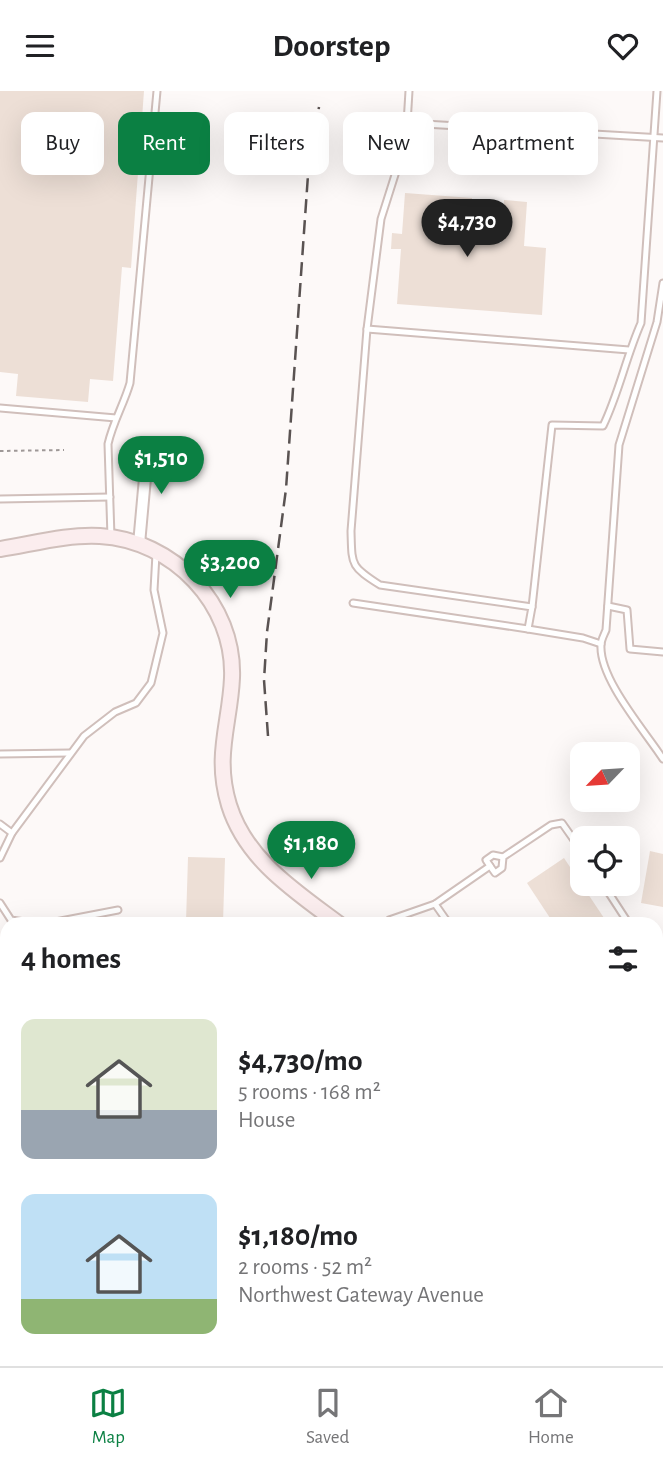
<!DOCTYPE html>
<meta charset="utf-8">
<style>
:root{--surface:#fff;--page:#f6f6f6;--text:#202124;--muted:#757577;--line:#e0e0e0;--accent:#0b8043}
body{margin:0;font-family:"Alegreya Sans",sans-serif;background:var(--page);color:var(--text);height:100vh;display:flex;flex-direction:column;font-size:26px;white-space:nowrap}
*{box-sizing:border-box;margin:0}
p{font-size:23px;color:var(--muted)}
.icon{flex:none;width:38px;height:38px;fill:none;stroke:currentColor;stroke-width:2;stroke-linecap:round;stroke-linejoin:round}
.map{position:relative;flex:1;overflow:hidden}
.side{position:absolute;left:0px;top:826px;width:663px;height:450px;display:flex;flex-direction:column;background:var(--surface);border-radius:21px 21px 0 0;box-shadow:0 7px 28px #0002}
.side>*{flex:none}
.banner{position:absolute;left:21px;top:21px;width:621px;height:63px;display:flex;gap:14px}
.needle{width:46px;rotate:245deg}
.buttons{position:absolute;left:570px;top:651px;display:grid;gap:14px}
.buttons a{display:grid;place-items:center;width:70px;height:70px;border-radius:14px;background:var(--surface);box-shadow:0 7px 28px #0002;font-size:35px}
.price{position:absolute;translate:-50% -60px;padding:0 16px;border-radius:24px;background:var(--accent);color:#fff;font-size:23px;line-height:46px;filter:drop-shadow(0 2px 4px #0008)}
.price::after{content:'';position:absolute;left:50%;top:42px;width:21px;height:16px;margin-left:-10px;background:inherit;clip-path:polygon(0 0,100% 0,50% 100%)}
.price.active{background:#222;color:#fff}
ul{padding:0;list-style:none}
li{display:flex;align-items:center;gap:21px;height:175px;padding:0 21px}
li span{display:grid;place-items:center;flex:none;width:196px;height:140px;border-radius:14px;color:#555}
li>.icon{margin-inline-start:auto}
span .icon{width:84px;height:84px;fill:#fffc;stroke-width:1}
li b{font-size:30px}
h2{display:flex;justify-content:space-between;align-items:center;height:84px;padding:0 21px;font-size:30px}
.pill{padding:0 24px;border-radius:14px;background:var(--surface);box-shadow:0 7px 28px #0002;font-size:24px;line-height:63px}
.pill.active{background:var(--accent);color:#fff}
header{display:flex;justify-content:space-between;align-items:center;height:91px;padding:0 21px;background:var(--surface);font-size:32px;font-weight:700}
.tab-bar{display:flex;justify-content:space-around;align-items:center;height:98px;border-top:2px solid var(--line);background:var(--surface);font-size:19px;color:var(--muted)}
.tab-bar a{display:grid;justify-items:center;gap:4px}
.tab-bar .active{color:var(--accent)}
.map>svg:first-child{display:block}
</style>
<header><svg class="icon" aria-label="menu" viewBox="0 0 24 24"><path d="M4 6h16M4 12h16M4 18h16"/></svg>Doorstep<svg class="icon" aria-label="heart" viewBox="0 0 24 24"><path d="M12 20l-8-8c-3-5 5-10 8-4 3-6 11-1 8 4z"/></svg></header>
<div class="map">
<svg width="663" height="1275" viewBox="0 0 663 1275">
<rect width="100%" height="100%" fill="#fdf9f8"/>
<!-- building -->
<g fill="#eddfd6">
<path d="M0 0H144L131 177 122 176 113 290 90 288 88 311 16 305 18 283 0 281Z"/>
<path d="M405 102 472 107 469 150 501 152 504 109 527 111 524 155 546 157 542 224 397 213 401 158H391L392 142 402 143Z"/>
<path d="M650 760 663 763V816L641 812Z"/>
<path d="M188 766 225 767 223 831 186 830Z"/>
<path d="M564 767 608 833H554L527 792Z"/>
</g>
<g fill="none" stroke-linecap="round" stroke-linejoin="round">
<defs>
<g id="lane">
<path d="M409 0 406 49 381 128 367 238 351 440C352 474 350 475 380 494L532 516 528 538"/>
<path d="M407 32 663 47"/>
<path d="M663 192 657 231 619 354 606 539C604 544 601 549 601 554 599 588 645 640 663 668"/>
<path d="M367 238 629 259"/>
<path d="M0 317 116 327"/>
<path d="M0 408 110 406"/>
<path d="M111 446 108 353C113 331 124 313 130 292L157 0"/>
<path d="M353 512 528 538 583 547 601 553"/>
<path d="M608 515 627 519 630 558 663 561"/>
<path d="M532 516 552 334 603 335C619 302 626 266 641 232L657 0"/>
<path d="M0 663 70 662"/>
<path d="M0 733 12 742 84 645 115 621 136 612 151 592 163 542 154 499 156 463"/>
<path d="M0 767 12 742"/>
<path d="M490 775 486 769 493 764 503 766"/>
<path d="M603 793 629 833"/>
<path d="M0 812 11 829 39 833"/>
<path d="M435 813 449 833"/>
<path d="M389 829 435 813 490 775 495 782 502 777 503 766 551 734 562 732 583 762"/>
<path d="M45 833 118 819"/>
<path d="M656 863 663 858"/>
<path d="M656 875 663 885"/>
<path d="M0 879 7 876"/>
<path d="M656 917 663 918"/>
<path d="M0 958 7 933"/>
<path d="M0 1002 7 1007"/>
<path d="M0 1089 7 1095"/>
<path d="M84 1269 85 1275"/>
</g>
<path id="street" d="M139 453 148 354"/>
<g id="secondary">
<path d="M0 458C32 453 68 443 100 445 173 449 235 513 232 587 230 633 214 665 229 714 246 769 295 800 339 833"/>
<path d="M656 976 663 978"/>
</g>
</defs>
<!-- lane casing -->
<use href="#lane" stroke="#d0bfbb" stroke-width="9"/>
<!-- street casing -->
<use href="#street" stroke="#d0bfbb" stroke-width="14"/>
<!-- secondary casing -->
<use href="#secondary" stroke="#d0bfbb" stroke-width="18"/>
<!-- path -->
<path stroke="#9e9897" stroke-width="2" stroke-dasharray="3.5 3.5" stroke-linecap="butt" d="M0 360 64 359"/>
<!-- lane -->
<use href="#lane" stroke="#fff" stroke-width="5"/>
<!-- street -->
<use href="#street" stroke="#fff" stroke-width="10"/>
<!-- secondary -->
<use href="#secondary" stroke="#fbedee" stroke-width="14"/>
<!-- rail -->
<path stroke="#5a5352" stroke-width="2.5" stroke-dasharray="14 7" stroke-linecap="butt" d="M268 645 264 589 267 541 286 398 308 84 319 16"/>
</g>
</svg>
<div class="buttons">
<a><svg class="needle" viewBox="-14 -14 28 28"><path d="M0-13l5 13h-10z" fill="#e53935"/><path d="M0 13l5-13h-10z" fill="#757577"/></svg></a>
<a><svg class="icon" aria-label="locate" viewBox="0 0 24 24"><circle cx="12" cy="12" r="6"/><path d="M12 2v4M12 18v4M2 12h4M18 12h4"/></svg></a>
</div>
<b class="price active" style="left:467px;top:168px">$4,730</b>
<b class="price" style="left:161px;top:405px">$1,510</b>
<b class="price" style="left:230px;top:509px">$3,200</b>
<b class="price" style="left:311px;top:790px">$1,180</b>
<div class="banner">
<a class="pill">Buy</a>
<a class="pill active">Rent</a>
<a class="pill">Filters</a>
<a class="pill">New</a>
<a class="pill">Apartment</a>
</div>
<section class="side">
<h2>4 homes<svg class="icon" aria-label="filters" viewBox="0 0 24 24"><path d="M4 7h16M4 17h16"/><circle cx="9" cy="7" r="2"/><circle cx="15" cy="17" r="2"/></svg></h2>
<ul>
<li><span style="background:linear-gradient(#dfe7d0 65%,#9aa5b1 0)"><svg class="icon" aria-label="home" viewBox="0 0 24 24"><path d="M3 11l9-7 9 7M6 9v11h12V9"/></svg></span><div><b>$4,730/mo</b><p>5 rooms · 168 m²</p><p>House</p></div></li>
<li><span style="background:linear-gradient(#bfe0f5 75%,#8fb573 0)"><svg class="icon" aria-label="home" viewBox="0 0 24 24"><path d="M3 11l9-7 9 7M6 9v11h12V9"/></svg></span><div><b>$1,180/mo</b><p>2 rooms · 52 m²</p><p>Northwest Gateway Avenue</p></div></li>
</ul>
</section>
</div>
<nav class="tab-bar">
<a class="active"><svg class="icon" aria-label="map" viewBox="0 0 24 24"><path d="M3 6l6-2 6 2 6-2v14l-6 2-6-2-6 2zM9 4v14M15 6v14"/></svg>Map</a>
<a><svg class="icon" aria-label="saved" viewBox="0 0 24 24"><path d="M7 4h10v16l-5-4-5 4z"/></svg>Saved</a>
<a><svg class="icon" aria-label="home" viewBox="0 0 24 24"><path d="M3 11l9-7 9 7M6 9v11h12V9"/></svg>Home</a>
</nav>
